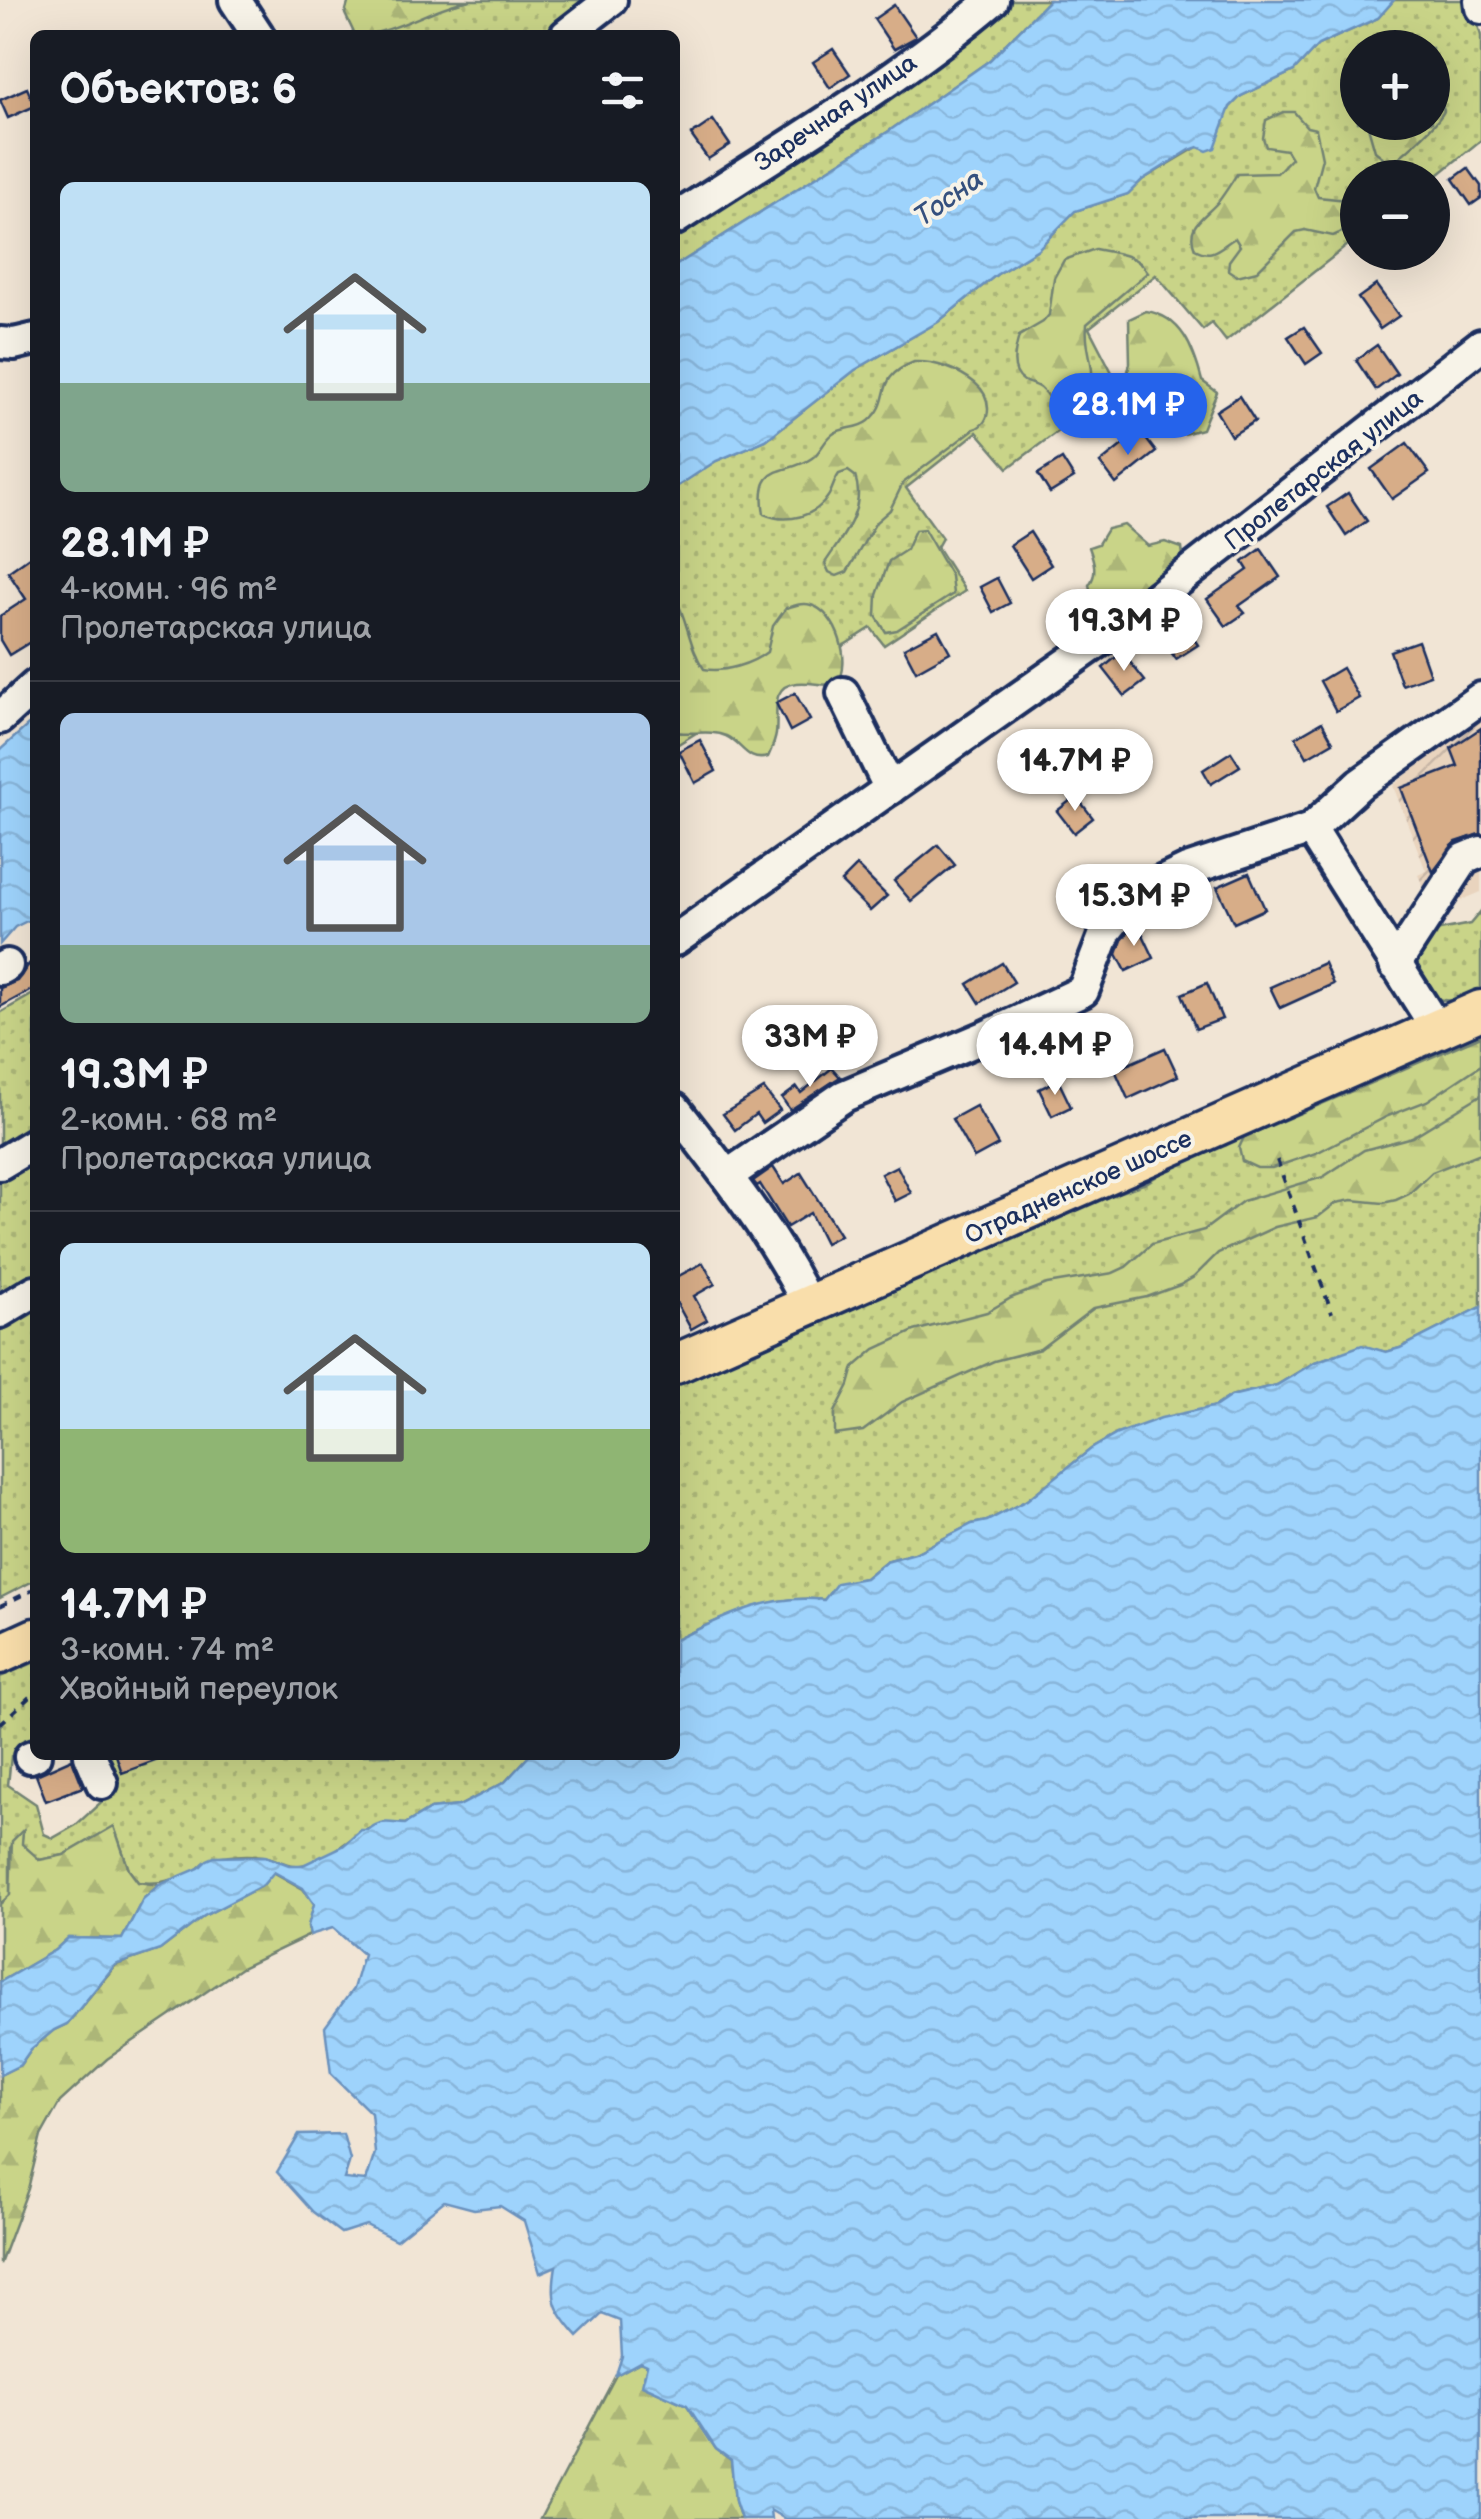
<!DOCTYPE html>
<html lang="ru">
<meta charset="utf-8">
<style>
:root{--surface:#171b24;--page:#20242c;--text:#f1f3f6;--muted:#9ea1a6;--line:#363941;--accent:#2563eb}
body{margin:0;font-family:"Balsamiq Sans",sans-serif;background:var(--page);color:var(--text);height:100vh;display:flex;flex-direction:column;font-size:38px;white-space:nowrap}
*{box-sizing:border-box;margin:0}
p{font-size:32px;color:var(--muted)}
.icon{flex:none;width:55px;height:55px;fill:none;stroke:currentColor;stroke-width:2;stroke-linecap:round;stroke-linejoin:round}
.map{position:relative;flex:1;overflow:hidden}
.sheet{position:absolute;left:30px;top:30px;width:650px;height:1730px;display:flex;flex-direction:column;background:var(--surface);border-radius:15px;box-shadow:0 10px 40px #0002}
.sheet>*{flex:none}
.tools{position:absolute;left:1340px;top:30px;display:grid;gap:20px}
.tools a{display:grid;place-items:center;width:110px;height:110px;border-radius:50%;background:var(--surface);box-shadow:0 10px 40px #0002;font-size:50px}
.price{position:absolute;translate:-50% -85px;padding:0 22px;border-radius:35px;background:#fff;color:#222;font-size:32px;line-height:65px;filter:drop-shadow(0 2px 5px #0008)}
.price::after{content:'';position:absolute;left:50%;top:60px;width:30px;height:22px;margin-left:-15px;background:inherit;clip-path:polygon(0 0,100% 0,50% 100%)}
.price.active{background:var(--accent);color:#fff}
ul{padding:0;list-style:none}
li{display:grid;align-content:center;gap:20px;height:530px;padding:0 30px}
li+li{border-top:2px solid var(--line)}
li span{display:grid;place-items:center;height:310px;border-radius:15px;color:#555}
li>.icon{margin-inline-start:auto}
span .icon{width:180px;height:180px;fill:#fffc;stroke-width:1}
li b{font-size:42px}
h2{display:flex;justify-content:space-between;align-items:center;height:120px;padding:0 30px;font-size:42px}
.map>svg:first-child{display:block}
</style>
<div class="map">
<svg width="1481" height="2519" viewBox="0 0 1481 2519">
<defs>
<pattern id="industrial-furrows" width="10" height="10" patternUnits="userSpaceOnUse" patternTransform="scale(2.5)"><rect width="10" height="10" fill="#e9d4be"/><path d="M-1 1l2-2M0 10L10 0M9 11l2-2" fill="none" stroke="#c7b6a6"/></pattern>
<pattern id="green-dots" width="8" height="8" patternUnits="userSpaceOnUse" patternTransform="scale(2.5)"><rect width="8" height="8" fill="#c9d488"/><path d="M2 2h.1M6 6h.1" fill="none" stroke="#acb678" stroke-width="1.8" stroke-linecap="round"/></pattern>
<pattern id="forest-firs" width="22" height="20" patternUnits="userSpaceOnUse" patternTransform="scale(2.5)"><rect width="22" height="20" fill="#c9d488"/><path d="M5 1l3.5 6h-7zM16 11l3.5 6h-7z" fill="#acb678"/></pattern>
<pattern id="water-waves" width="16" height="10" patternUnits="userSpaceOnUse" patternTransform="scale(2.5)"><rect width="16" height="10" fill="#9ed3fc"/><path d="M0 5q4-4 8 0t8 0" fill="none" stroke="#88b5da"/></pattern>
</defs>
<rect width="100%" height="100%" fill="#f1e5d5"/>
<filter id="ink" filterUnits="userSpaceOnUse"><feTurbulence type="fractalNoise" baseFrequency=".01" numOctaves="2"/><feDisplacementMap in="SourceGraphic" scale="20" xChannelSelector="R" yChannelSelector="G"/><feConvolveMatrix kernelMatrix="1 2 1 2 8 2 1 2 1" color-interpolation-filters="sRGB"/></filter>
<g filter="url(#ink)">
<!-- industrial -->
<path fill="url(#industrial-furrows)" d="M1481 711V892L1443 908 1428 897 1418 875 1426 871 1393 786Z"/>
<!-- green -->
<g fill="url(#green-dots)" stroke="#728273" stroke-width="2.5" fill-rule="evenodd">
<path d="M470 0H598L553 35H371L436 8Z"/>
<path d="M1001 0H1049L990 60 889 131 675 266V225Z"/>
<path d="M1394 0H1471L1481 36V140L1433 179 1358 178 1357 238 1226 341 1212 323 1203 330 1156 275 1089 328 1119 386 1008 468 977 432 906 488 942 538 937 547 965 591 884 645 871 628 835 651 807 641 704 728 675 746 677 486 716 461 766 440 855 370 938 322 996 275 1038 249 1075 211 1128 194 1142 180 1199 146 1223 123 1230 107 1241 96 1294 71 1318 45 1378 18ZM1358 48H1432V122H1358Z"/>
<path d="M1481 911V991C1456 1002 1439 1006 1416 988L1412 952 1435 931 1470 924Z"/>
<path d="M35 993V1580L0 1598V1013Z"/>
<path d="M1481 1027V1307L1400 1348 1386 1352 1362 1346 1315 1362 1277 1385 1231 1396 1216 1406 1117 1434 1091 1449 1027 1500 987 1521 972 1524 915 1553 886 1561 865 1578 837 1584 824 1600C772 1593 721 1618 675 1640V1378L1074 1208 1146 1183 1206 1144Z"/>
<path d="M35 1662V1746L11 1756 8 1785 36 1804 44 1834 53 1838 76 1825 109 1795 100 1755H530L505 1782 459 1806 430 1809 405 1824C356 1817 341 1860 301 1865 287 1867 276 1858 263 1856 248 1854 224 1855 209 1860 205 1861 201 1866 197 1869 178 1880 159 1885 138 1882L129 1870 114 1827 64 1855 39 1860 21 1844 23 1832 10 1848V1896L0 1904V1677Z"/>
</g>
<!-- forest -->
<g fill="url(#forest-firs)" stroke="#728273" stroke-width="2.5">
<path d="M349 0H470C431 7 394 35 355 35L345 14Z"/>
<path d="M1433 91 1440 99 1444 111C1439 122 1400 159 1390 163L1375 151 1367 123 1432 122Z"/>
<path d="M1283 112H1294L1307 127 1316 129 1322 158 1314 188 1318 197 1347 200 1351 228 1333 236 1305 230 1296 232 1257 271 1237 276 1228 270 1229 261 1240 246 1235 238C1220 247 1213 259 1195 249 1185 225 1204 218 1218 202 1225 193 1231 183 1237 174L1277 173 1291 158 1286 150 1266 147 1263 138 1266 120Z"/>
<path d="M1095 249C1115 253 1137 254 1148 272L1087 324C1083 358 1106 375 1079 407 1049 415 1056 401 1040 388 1035 384 1029 384 1024 381 1009 372 1015 350 1019 336L1043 322 1049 315 1054 278 1064 260Z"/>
<path d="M1146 311C1182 316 1194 350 1202 381L1217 392 1202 429 1184 434 1175 431 1151 416 1133 413 1121 400 1130 363 1129 319Z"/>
<path d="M914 362C935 361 959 370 975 383 991 396 994 422 974 429L903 483 890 510 876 522 847 572 837 576 829 572 825 563C841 538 867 510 855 476L848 471 839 474C834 481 833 488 829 495 816 517 787 524 764 514 755 460 787 476 812 458 821 452 824 440 833 434 843 426 858 430 869 421 895 399 871 379 914 362Z"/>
<path d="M1124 525 1148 546 1165 542 1182 548 1183 556 1168 572 1151 581 1112 615C1100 606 1092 600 1089 585 1098 573 1094 561 1089 547L1098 544 1107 529Z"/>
<path d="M924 529 951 576 953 594 897 630 886 632 876 616 877 595 889 561 906 550 915 530Z"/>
<path d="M675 597C688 621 689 647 704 669 723 673 752 664 767 652L773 626 786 608C794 606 802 602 811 605 837 612 853 663 837 684 823 687 811 681 797 683 768 686 779 714 776 734 775 742 771 750 768 757 747 763 743 744 726 736 711 729 691 735 675 732Z"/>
<path d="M1481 1036V1065L1427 1101 1388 1116 1316 1153 1272 1168H1257L1242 1161 1239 1148 1244 1137Z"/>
<path d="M1481 1095V1153L1432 1172 1409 1194 1396 1200 1383 1203 1352 1200 1336 1203 1318 1217 1275 1227 1218 1253 1194 1277 1180 1285 1147 1297 1094 1308 1040 1349 994 1361 902 1402 863 1431 835 1435V1412L849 1385 854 1367 875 1349 914 1331 987 1312 1011 1298 1047 1284 1113 1273 1126 1267 1152 1244 1204 1230 1243 1201 1323 1177 1364 1150 1412 1137Z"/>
<path d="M114 1826 129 1870 138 1882 159 1885 143 1899 122 1939 68 1938 55 1950 0 1982V1904L10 1895 12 1841 23 1830 22 1844 40 1860 64 1855Z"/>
<path d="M273 1872 303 1889 315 1904 308 1926 310 1935 241 1968 181 2009 107 2059 60 2102 41 2136 28 2189 0 2264V2075L20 2065 31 2049 54 2030 67 2024 116 1965 160 1950 204 1916 263 1885Z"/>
<path d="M640 2362 647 2365 643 2385 687 2405 716 2449 731 2460 735 2501 741 2519H540L616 2375Z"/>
</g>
<!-- water -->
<g fill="url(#water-waves)" stroke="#6a91bd" stroke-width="2.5">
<path d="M1049 0H1394L1378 18 1318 45 1294 71 1241 96 1230 107 1215 148 1207 151 1198 147 1190 150 1142 180 1128 194 1075 211 1038 249 996 275 938 322 855 370 766 440 716 461 675 488V266L889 131 990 60Z"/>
<path d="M35 719V917L15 927 0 944V750Z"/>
<path d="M1481 1307V2519H785L770 2510 771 2519H741L735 2501 731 2460 716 2449 687 2405 642 2385 647 2365 640 2362 616 2375 622 2356 620 2321 602 2314 578 2337C554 2310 550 2300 556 2266L540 2273 524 2221 500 2206 474 2209 444 2201 396 2240 366 2225 341 2233 313 2212 277 2172 299 2135 343 2134 350 2160 344 2179 366 2181 375 2153 371 2113 331 2074 325 2027 353 1989 363 1954 333 1928 310 1935 308 1926 314 1904 303 1888 274 1872 263 1885 204 1916 160 1950 115 1965 67 2024 54 2030 31 2049 20 2065 0 2075V1982L55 1950 68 1938 122 1939 143 1899 159 1885 199 1868 207 1860 214 1857 265 1856 289 1865H303L343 1846 361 1830H368C381 1819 390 1823 405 1824L430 1809 459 1806 505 1782 530 1755H675V1640C724 1617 769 1593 824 1600L837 1583 865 1578 886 1561 915 1553 972 1524 987 1521 1027 1500 1091 1449 1117 1434 1161 1418 1216 1406 1231 1396 1277 1385 1315 1362 1362 1345 1386 1352 1400 1348Z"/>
</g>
<!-- building -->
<g fill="#d7ad88" stroke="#1b2f5e" stroke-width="2.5">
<path d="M894 5 916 37 894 49 874 19Z"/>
<path d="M833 49 850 74 830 88 813 62Z"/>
<path d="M27 88 35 106 8 118 0 100Z"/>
<path d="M713 120 730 145 708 159 691 135Z"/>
<path d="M1468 168 1481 186V198L1471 205 1453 179Z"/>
<path d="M1376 285 1399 316 1380 329 1358 298Z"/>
<path d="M1304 327 1322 353 1306 364 1288 337Z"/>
<path d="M1377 345 1397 374 1376 390 1356 360Z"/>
<path d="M1239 396 1255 421 1231 436 1216 411Z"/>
<path d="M1140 431 1156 452 1116 484 1100 463Z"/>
<path d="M1407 443 1429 473 1392 499 1371 469Z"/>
<path d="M1062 459 1074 478 1050 493 1038 474Z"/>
<path d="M1348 493 1367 521 1346 536 1327 507Z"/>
<path d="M1030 532 1051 565 1031 578 1010 545Z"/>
<path d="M1261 549 1280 577 1239 606 1245 613 1226 626 1207 599 1248 570 1243 562Z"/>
<path d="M35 553V639L9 655 0 640V616L26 599 8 572Z"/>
<path d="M997 578 1010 603 993 612 980 587Z"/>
<path d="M1179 617 1198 645 1176 659 1157 632Z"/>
<path d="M938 630 950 652 916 671 904 648Z"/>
<path d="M1418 641 1430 675 1402 685 1390 651Z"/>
<path d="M1122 652 1145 681 1125 696 1103 668Z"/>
<path d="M1342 668 1359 698 1336 711 1320 681Z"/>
<path d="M795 693 810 720 790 731 776 703Z"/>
<path d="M1322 722 1333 742 1307 757 1296 737Z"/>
<path d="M1481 728V834L1456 842 1433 872 1401 788 1458 766 1451 748Z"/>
<path d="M700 740 716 771 695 783 679 751Z"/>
<path d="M1231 752 1240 766 1211 784 1203 770Z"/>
<path d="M1076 796 1093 818 1074 833 1057 811Z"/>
<path d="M938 845 955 865 911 901 894 881Z"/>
<path d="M857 866 887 896 870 911 841 882Z"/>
<path d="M1249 873 1265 909 1234 923 1217 887Z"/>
<path d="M1137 922 1154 958 1126 971 1117 954 1122 940Z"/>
<path d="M1002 963 1014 982 980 1003 968 984Z"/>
<path d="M1324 963 1333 984 1280 1008 1270 987Z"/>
<path d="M29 964 35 975V988L0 1007V988L17 981Z"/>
<path d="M1207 983 1222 1019 1196 1029 1182 994Z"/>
<path d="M1165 1048 1178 1076 1128 1099 1115 1070Z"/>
<path d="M832 1068 840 1077 790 1110 782 1098 797 1087 801 1093Z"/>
<path d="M1058 1080 1071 1107 1052 1116 1039 1089Z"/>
<path d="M764 1089 780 1110 762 1123 756 1114 735 1130 723 1114Z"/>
<path d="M976 1106 998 1145 974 1158 952 1119Z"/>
<path d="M897 1166 911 1193 895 1201 881 1174Z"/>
<path d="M773 1167 784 1184 801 1173 840 1235 825 1243 810 1213 787 1227 760 1184 757 1186 753 1181Z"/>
<path d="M703 1263 715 1284 694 1296 707 1320 691 1329 675 1300V1278Z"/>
<path d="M116 1755H166V1757L122 1773Z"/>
<path d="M72 1759 83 1787 46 1801 36 1775Z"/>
</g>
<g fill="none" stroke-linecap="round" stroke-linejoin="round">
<defs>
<g id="minor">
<path d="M235 0 258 35"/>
<path d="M1480 0 1481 8"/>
<path d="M566 35 611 0"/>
<path d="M675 219C782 149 895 83 993 0"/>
<path d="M0 343 14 344 35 339"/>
<path d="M843 693 890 789"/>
<path d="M0 718 35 686"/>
<path d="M1311 829 1437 1029"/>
<path d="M675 940 1115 630 1481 345"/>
<path d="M1395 965 1464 859 1481 852"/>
<path d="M0 969 7 965"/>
<path d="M675 1109C723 1171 774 1234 808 1305"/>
<path d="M0 1164 35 1143"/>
<path d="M727 1176 844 1096 987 1036 1083 991 1106 931 1126 906 1147 889 1187 870 1311 829 1360 784 1481 698"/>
<path d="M0 1312 35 1291"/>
<path d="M90 1755 102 1783"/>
<path d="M30 1757 35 1755"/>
</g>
<g id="major">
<path d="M675 1364 1481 1010"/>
<path d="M0 1654 35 1638"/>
</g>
</defs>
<!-- minor casing -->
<use href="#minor" stroke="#1b2f5e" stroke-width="38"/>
<!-- major casing -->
<use href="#major" stroke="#1b2f5e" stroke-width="45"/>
<!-- path -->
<g stroke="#1b2f5e" stroke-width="4" stroke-dasharray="8 8" stroke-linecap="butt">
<path d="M1277 1160 1332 1313"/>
<path d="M0 1606 35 1589"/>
<path d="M0 1724 35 1692"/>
</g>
<!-- minor -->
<use href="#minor" stroke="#f7f3e8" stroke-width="30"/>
<!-- major -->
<use href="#major" stroke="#f9deab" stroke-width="38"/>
</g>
</g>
<g text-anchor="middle" stroke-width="8" stroke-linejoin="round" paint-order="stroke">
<!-- street labels -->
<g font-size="25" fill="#1b2f5e" stroke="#f7f3e8">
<text transform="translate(835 112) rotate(-34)" y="9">Заречная улица</text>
<text transform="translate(1323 469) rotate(-38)" y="9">Пролетарская улица</text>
<text transform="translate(1078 1186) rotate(-24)" y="9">Отрадненское шоссе</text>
</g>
<!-- water labels -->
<g font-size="28" font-style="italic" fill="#35507e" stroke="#f7f3e8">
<text transform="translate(948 197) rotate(-35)" y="10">Тосна</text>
</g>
</g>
</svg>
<div class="tools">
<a>+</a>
<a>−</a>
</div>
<b class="price active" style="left:1128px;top:458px">28.1M ₽</b>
<b class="price" style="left:1124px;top:674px">19.3M ₽</b>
<b class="price" style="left:1075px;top:814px">14.7M ₽</b>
<b class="price" style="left:1134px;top:949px">15.3M ₽</b>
<b class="price" style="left:810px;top:1090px">33M ₽</b>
<b class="price" style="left:1055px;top:1098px">14.4M ₽</b>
<section class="sheet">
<h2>Объектов: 6<svg class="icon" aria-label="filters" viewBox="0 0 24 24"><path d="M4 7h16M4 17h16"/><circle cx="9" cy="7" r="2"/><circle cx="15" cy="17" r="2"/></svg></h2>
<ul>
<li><span style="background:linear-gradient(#bfe0f5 65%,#7fa58c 0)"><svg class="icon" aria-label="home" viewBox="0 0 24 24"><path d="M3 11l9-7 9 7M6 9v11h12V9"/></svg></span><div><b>28.1M ₽</b><p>4-комн. · 96 m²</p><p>Пролетарская улица</p></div></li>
<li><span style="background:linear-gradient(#a9c7e8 75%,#7fa58c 0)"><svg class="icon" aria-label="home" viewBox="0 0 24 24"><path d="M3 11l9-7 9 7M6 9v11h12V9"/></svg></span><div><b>19.3M ₽</b><p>2-комн. · 68 m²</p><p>Пролетарская улица</p></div></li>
<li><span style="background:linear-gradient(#bfe0f5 60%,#8fb573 0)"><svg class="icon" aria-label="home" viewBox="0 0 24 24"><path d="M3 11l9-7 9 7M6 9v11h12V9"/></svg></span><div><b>14.7M ₽</b><p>3-комн. · 74 m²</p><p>Хвойный переулок</p></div></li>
</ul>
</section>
</div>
